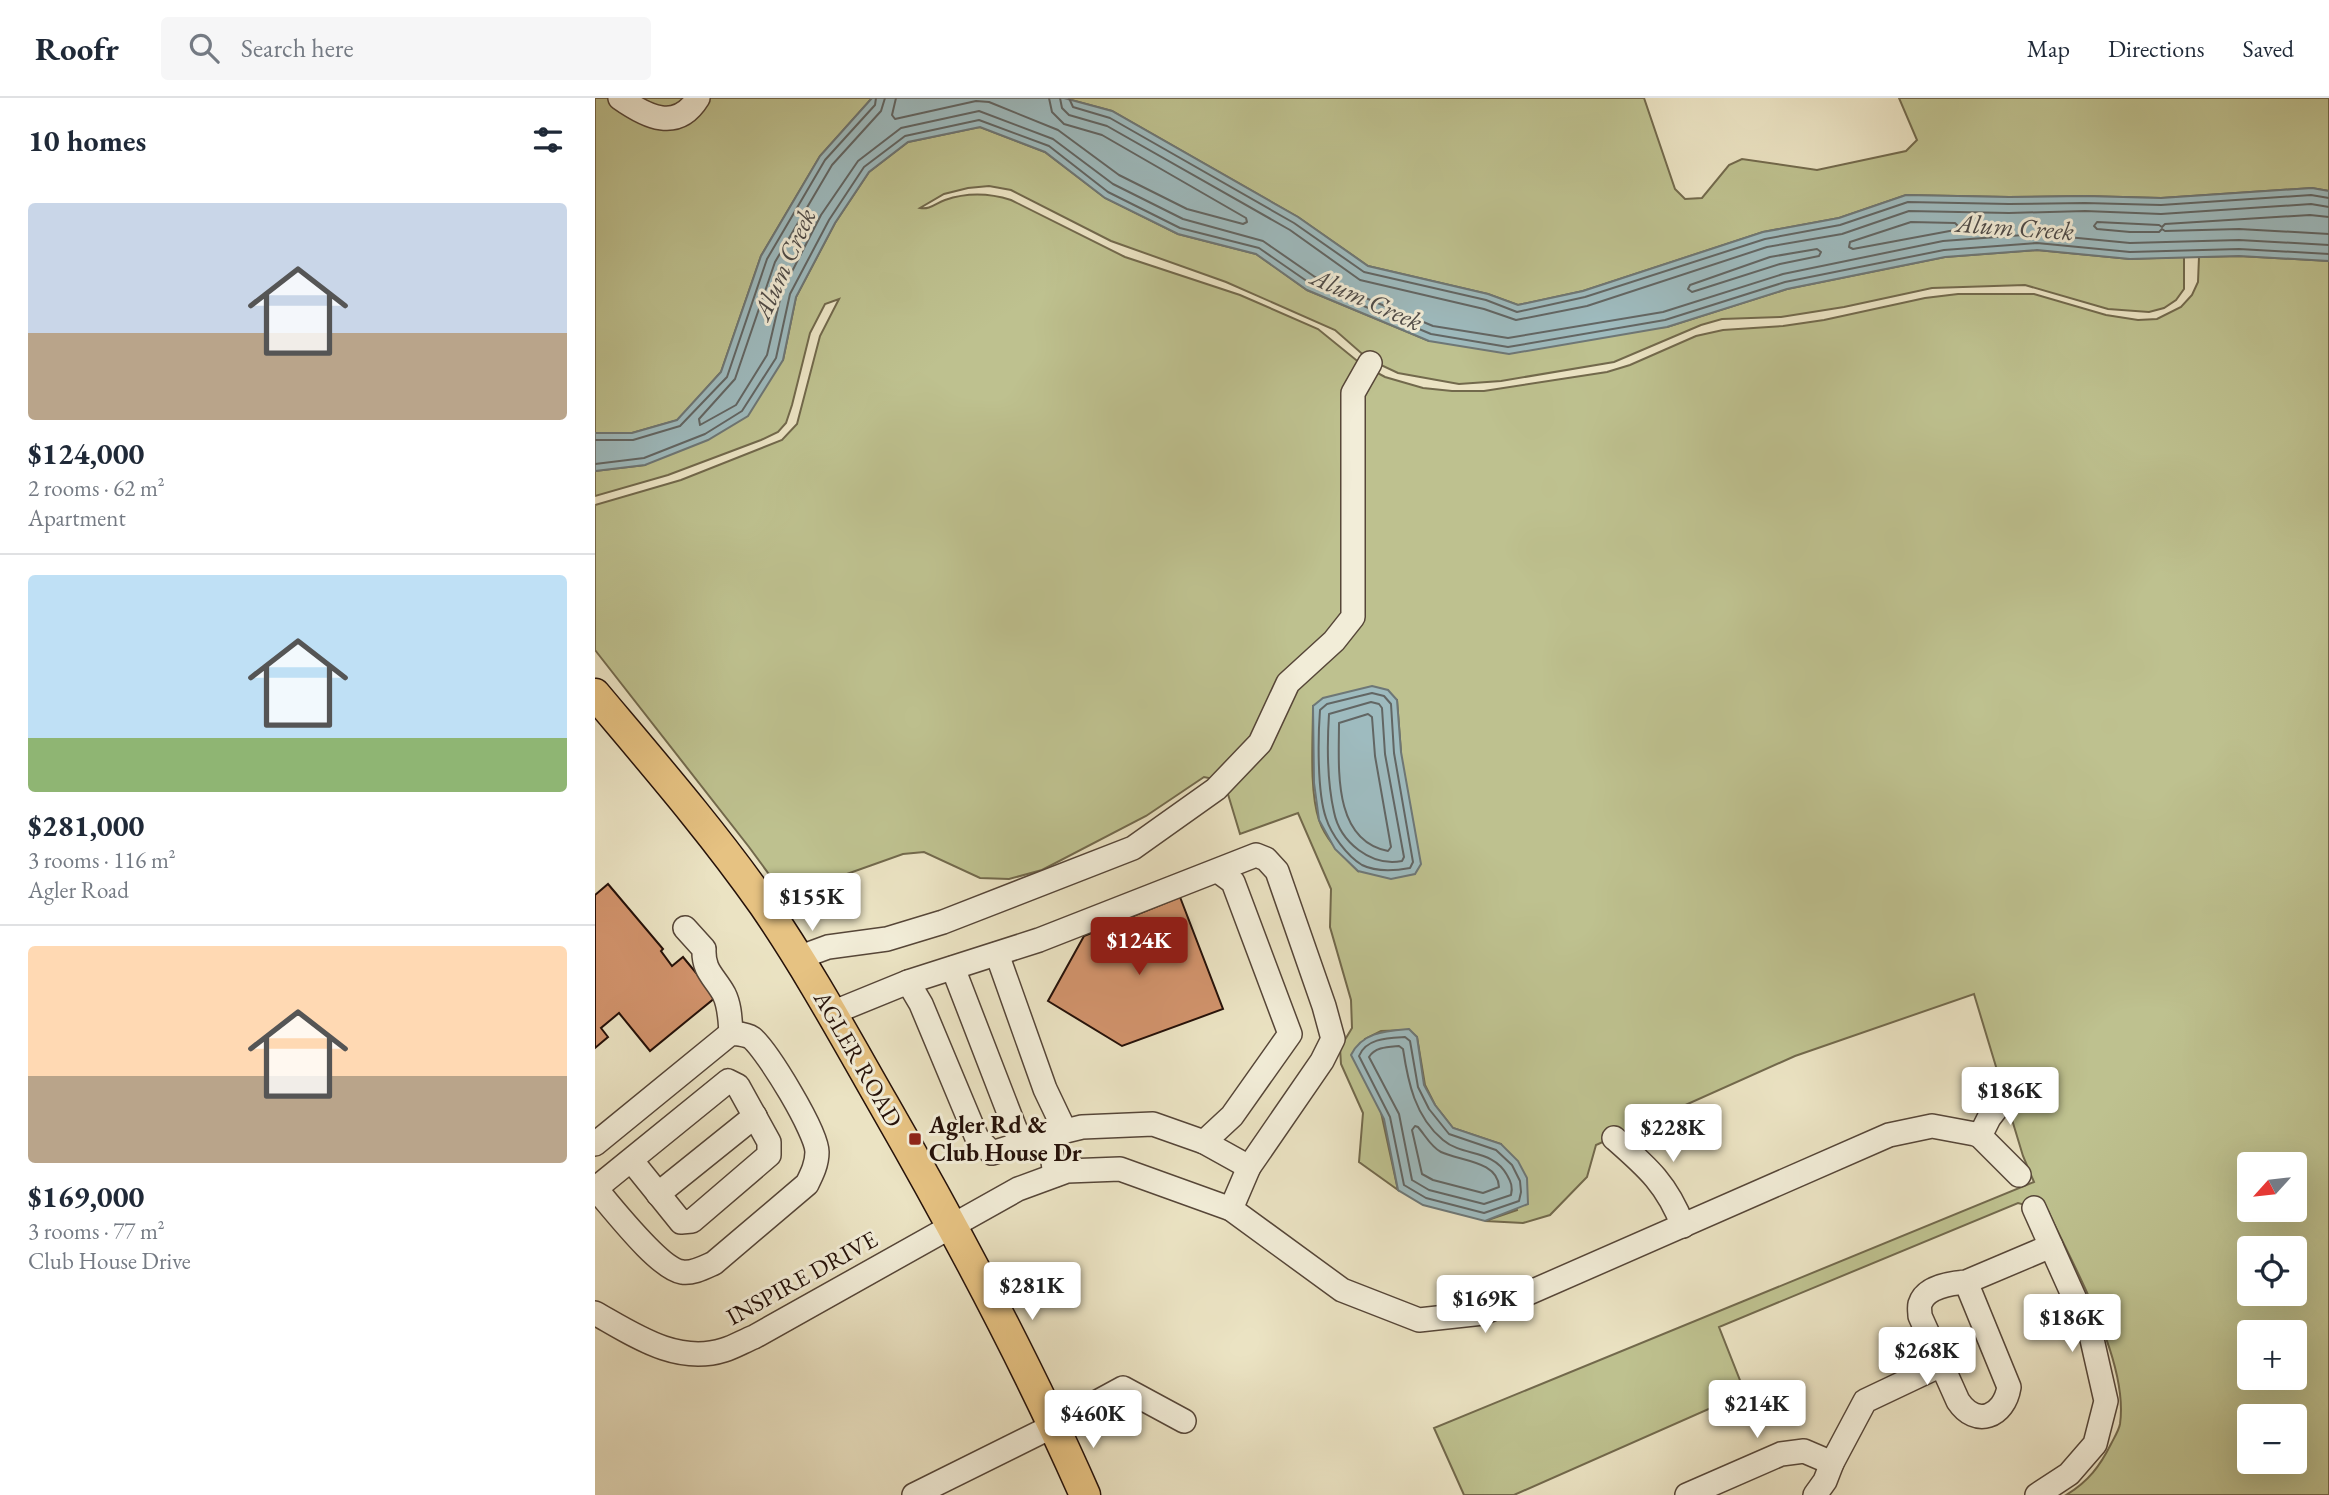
<!DOCTYPE html>
<meta charset="utf-8">
<style>
:root{--surface:#fff;--page:#f6f6f7;--text:#1f2937;--muted:#747a83;--line:#e0e1e3;--accent:#8f2418}
body{margin:0;font-family:"EB Garamond",serif;background:var(--page);color:var(--text);height:100vh;display:flex;flex-direction:column;font-size:26px;white-space:nowrap}
*{box-sizing:border-box;margin:0}
p{font-size:23px;color:var(--muted)}
.icon{flex:none;width:38px;height:38px;fill:none;stroke:currentColor;stroke-width:2;stroke-linecap:round;stroke-linejoin:round}
.map{position:relative;flex:1;overflow:hidden}
.side{display:flex;flex-direction:column;background:var(--surface);width:595px}
.side>*{flex:none}
.needle{width:46px;rotate:243deg}
.tools{position:absolute;left:1642px;top:1054px;display:grid;gap:14px}
.tools a{display:grid;place-items:center;width:70px;height:70px;border-radius:7px;background:var(--surface);box-shadow:0 7px 28px #0002;font-size:35px}
.price{position:absolute;translate:-50% -60px;padding:0 16px;border-radius:7px;background:#fff;color:#222;font-size:23px;line-height:46px;filter:drop-shadow(0 2px 4px #0008)}
.price::after{content:'';position:absolute;left:50%;top:42px;width:21px;height:16px;margin-left:-10px;background:inherit;clip-path:polygon(0 0,100% 0,50% 100%)}
.price.on{background:var(--accent);color:#fff}
ul{padding:0;list-style:none}
li{display:grid;align-content:center;gap:14px;height:371px;padding:0 28px}
li+li{border-top:2px solid var(--line)}
li span{display:grid;place-items:center;height:217px;border-radius:7px;color:#555}
li>.icon{margin-inline-start:auto}
span .icon{width:126px;height:126px;fill:#fffc;stroke-width:1}
li b{font-size:30px}
h2{display:flex;justify-content:space-between;align-items:center;height:84px;padding:0 28px;font-size:30px}
header{display:flex;align-items:center;gap:42px;box-sizing:border-box;height:98px;padding:0 35px;background:var(--surface);border-bottom:2px solid var(--line)}
header strong{font-size:33px}
nav{display:flex;gap:38px;margin-inline-start:auto;font-size:24px}
.search{width:490px;height:63px;background:var(--page);display:flex;align-items:center;gap:18px;box-sizing:border-box;padding:0 24px;border-radius:7px;color:var(--muted);font-size:26px}
main{display:flex;flex:1;min-height:0}
.map>svg:first-child{display:block}
</style>
<header>
<strong>Roofr</strong>
<div class="search"><svg class="icon" aria-label="search" viewBox="0 0 24 24"><circle cx="10" cy="10" r="6"/><path d="M15 15l6 6"/></svg>Search here</div>
<nav><a>Map</a><a>Directions</a><a>Saved</a></nav>
</header>
<main>
<section class="side">
<h2>10 homes<svg class="icon" aria-label="filters" viewBox="0 0 24 24"><path d="M4 7h16M4 17h16"/><circle cx="9" cy="7" r="2"/><circle cx="15" cy="17" r="2"/></svg></h2>
<ul>
<li><span style="background:linear-gradient(#c9d6e8 60%,#b9a48a 0)"><svg class="icon" aria-label="home" viewBox="0 0 24 24"><path d="M3 11l9-7 9 7M6 9v11h12V9"/></svg></span><div><b>$124,000</b><p>2 rooms · 62 m²</p><p>Apartment</p></div></li>
<li><span style="background:linear-gradient(#bfe0f5 75%,#8fb573 0)"><svg class="icon" aria-label="home" viewBox="0 0 24 24"><path d="M3 11l9-7 9 7M6 9v11h12V9"/></svg></span><div><b>$281,000</b><p>3 rooms · 116 m²</p><p>Agler Road</p></div></li>
<li><span style="background:linear-gradient(#ffd9b3 60%,#b9a48a 0)"><svg class="icon" aria-label="home" viewBox="0 0 24 24"><path d="M3 11l9-7 9 7M6 9v11h12V9"/></svg></span><div><b>$169,000</b><p>3 rooms · 77 m²</p><p>Club House Drive</p></div></li>
</ul>
</section>
<div class="map">
<svg width="1734" height="1397" viewBox="0 0 1734 1397">
<rect width="100%" height="100%" fill="#ebe3c3"/>
<filter id="stains"><feTurbulence type="fractalNoise" baseFrequency=".00286" numOctaves="4"/><feColorMatrix values="0 0 0 0 .2 0 0 0 0 .09 0 0 0 0 .02 0 0 0 .5 -.17"/></filter>
<radialGradient id="worn" r=".72"><stop offset=".6" stop-color="#630" stop-opacity="0"/><stop offset="1" stop-color="#630" stop-opacity=".3"/></radialGradient>
<!-- green -->
<g fill="#bec18f" stroke="#72694c" stroke-width="2" fill-rule="evenodd">
<path d="M0 0H277L225 58 166 158 126 274 83 322 37 335H0Z"/>
<path d="M469 0H1049L1080 91 1090 101 1107 100 1134 67 1147 61 1222 72 1311 53 1322 42 1304 0H1734V93L1717 90 1566 100 1490 98 1414 99 1311 97 1244 120 1168 134 988 193 923 207 893 196 773 168 703 119 517 13Z"/>
<path d="M385 29 450 54 510 100 583 136 661 156 712 192 834 243 1072 229 1192 191 1350 159 1442 152 1535 161 1589 159V191L1581 202 1569 210 1554 214 1513 211 1430 187 1337 190 1249 209 1186 219 1127 221 1106 227 1019 264 906 283 864 286 803 275 773 261 740 232 631 184 516 143 416 92 394 88 373 90 349 96 325 110C335 112 341 105 350 102 373 94 394 95 416 102L530 159 645 197 723 231 766 266 790 279 828 290 857 293H889L1012 274 1035 267 1101 238 1128 232 1188 228 1229 222 1330 200 1363 196H1439L1511 217 1543 222 1562 221 1586 209 1597 197 1603 184 1604 159 1644 158 1734 163V1397H1471C1493 1384 1505 1368 1516 1346 1519 1340 1524 1332 1525 1326 1534 1263 1479 1170 1453 1113L1423 1105 1124 1229 1150 1295 919 1397H869L839 1330 1439 1084 1428 1058 1379 896 1200 958 1001 1047 992 1079 955 1117 928 1125 890 1123 922 1112 906 1046 858 1030 840 1007 830 987 822 939 814 932 786 933 770 941 803 1092 764 1064 768 1015 746 966 745 950 757 930 756 902 735 829 736 791 703 715 645 736 629 683 609 679 551 718 447 772 414 781 385 780 329 754 308 756 190 798 154 749 0 552V407L86 382 187 342 202 326 225 238 244 201 230 206 215 235 197 307 191 325 183 334 166 342 73 377 0 398V373L50 367 188 262 201 199 240 125 274 74 313 44ZM802 602 806 654 763 773C748 758 731 743 724 722 714 692 718 641 718 608ZM1654 1066H1699V1111H1654ZM1654 1150H1699V1195H1654ZM1654 1234H1699V1279H1654ZM1654 1318H1699V1363H1654Z"/>
</g>
<!-- water -->
<g fill="#9ebbbf" stroke="#6e7776" stroke-width="2">
<path d="M277 0H469L517 13 703 119 773 168 893 196 923 207 988 193 1168 134 1244 120 1311 97 1414 99 1490 98 1566 100 1717 90 1734 93V163L1644 158 1535 161 1442 152 1350 159 1192 191 1072 229 914 256 834 243 712 192 661 156 583 136 510 100 450 54 385 29 313 44 274 74 240 125 201 199 188 262 153 318 113 342 50 367 0 373V335H37L82 322 126 274 166 158 225 58Z"/>
<path d="M777 588 793 592 802 602 806 654 826 766 820 776 796 781 763 773 740 751 724 722 719 685 718 608 728 600Z"/>
<path d="M814 931 822 939 829 987 840 1007 858 1030 906 1046 923 1063 932 1080 933 1106 890 1123 828 1107 803 1092 789 1021 756 957C767 934 791 933 814 931Z"/>
</g>
<g fill="none" stroke-linecap="round" stroke-linejoin="round">
<!-- shore -->
<g stroke="#626664" stroke-width="2">
<path d="M290 0 286 13 237 67 180 164 140 281 104 321 105 327 141 307 172 257 187 193 226 117 263 63 306 30 384 13 458 41 518 86 588 121 668 143 720 179 838 228 913 240 1068 214 1188 176 1348 143 1441 136 1535 145 1644 142 1734 147"/>
<path d="M301 0 297 17 300 21 381 3 394 4 463 32 524 77 592 111 648 126 652 124 651 120 507 37 469 26 457 14 454 0"/>
<path d="M465 0 467 10 474 17 512 28 695 132 765 182 889 211 921 222 992 208 1172 149 1247 136 1314 113 1414 115 1490 113 1566 116 1716 106 1734 109"/>
<path d="M474 0 478 9 515 20 699 125 769 174 891 202 922 214 990 199 1170 141 1245 127 1313 104 1414 106 1490 105 1566 107 1716 97 1734 100"/>
<path d="M1734 119 1715 117 1570 126 1567 129 1564 127 1502 124 1499 128 1502 131 1535 134H1564L1567 131 1570 133 1644 131 1734 136"/>
<path d="M1316 124 1360 125 1363 128 1360 132 1258 151 1254 149 1255 144Z"/>
<path d="M1222 151 1226 154 1224 158 1185 166 1097 194 1093 191 1095 187 1175 159Z"/>
<path d="M0 342H38L85 328 132 279 172 161 230 62 280 7 281 0"/>
<path d="M0 366 49 360 110 336 147 313 181 260 195 196 234 122 269 69 310 38 384 22 454 48 513 94 585 130 664 150 716 186 836 236 913 249 1070 222 1190 184 1349 152 1442 145 1535 154 1644 151 1734 156"/>
<path d="M777 595 789 598 796 606 799 655 818 764 815 770C799 773 781 774 767 767 752 758 736 736 731 720 722 694 723 639 725 612L732 606Z"/>
<path d="M776 604 784 606 787 610 790 656 809 759 807 763C776 769 745 744 739 714 732 683 732 647 734 616Z"/>
<path d="M773 616 777 619 780 658 796 749 793 753C737 742 744 669 744 625Z"/>
<path d="M810 939 815 943 823 989 834 1011 854 1036 901 1052 917 1067 925 1083 926 1094 924 1103 889 1115 831 1100 809 1087 795 1019 764 958C771 940 794 940 810 939Z"/>
<path d="M804 948 808 951C813 984 820 1019 848 1042 868 1059 898 1051 912 1077 916 1084 918 1089 916 1097L889 1106 834 1092 817 1082 804 1016 774 959C780 949 793 949 804 948Z"/>
<path d="M820 1028 823 1029C830 1037 836 1049 846 1054 865 1063 903 1063 904 1089L888 1095 838 1082 827 1076 817 1032Z"/>
</g>
</g>
<!-- building -->
<g fill="#d1936c" stroke="#251109" stroke-width="2">
<path d="M13 786 68 851 66 853 77 868 88 859 121 899 55 953 24 915 6 930 13 939 0 950V797Z"/>
<path d="M585 799 628 911 527 948 453 903 489 838Z"/>
</g>
<g fill="none" stroke-linecap="round" stroke-linejoin="round">
<defs>
<g id="minor">
<path d="M25 0C52 19 82 34 103 0"/>
<path d="M90 830 109 851C108 873 119 878 129 896 135 908 135 922 136 935"/>
<path d="M402 856 450 991 470 1033"/>
<path d="M203 860 233 849 292 841 348 824 538 750 621 691 665 645 693 585 739 543 758 519V295L775 265"/>
<path d="M358 870 426 1046"/>
<path d="M313 884 326 906 382 1040 397 1055 454 1037 460 1077"/>
<path d="M237 915 313 884 444 842 661 757 671 761 682 773 729 908 738 941 727 963 654 1069 636 1111"/>
<path d="M454 1037 487 1029 558 1026 609 1044 654 1069"/>
<path d="M1385 1038 1394 1020 1411 998"/>
<path d="M1019 1040C1052 1069 1072 1086 1088 1128"/>
<path d="M609 1044 637 1018 695 936 638 784 623 773"/>
<path d="M0 1046 136 935C143 936 151 936 157 940 173 954 222 1034 222 1054 222 1066 217 1076 212 1086L119 1165C110 1169 97 1176 87 1174 64 1171 17 1109 0 1090"/>
<path d="M0 1091 133 983 143 988 174 1044V1057L97 1123 86 1124 36 1062"/>
<path d="M63 1096 160 1018"/>
<path d="M1439 1110 1496 1237 1511 1303 1500 1346 1474 1376 1442 1397"/>
<path d="M1371 1184 1414 1289C1409 1319 1381 1330 1363 1303L1325 1218C1325 1214 1324 1210 1325 1206 1330 1189 1357 1185 1371 1184L1456 1148"/>
<path d="M0 1215C39 1237 82 1267 129 1252 139 1249 149 1243 159 1239L423 1091 472 1073 525 1071 636 1111 747 1192 824 1222 888 1215 1294 1037 1337 1028 1380 1036 1385 1038 1424 1077"/>
<path d="M319 1397 460 1327 528 1290 589 1323"/>
<path d="M1092 1397 1186 1356 1209 1353 1237 1365"/>
<path d="M1220 1397 1230 1383 1237 1365 1270 1303 1346 1267"/>
</g>
<path id="major" d="M0 596C58 665 117 733 169 807 213 871 250 939 289 1007 362 1134 431 1263 490 1397"/>
</defs>
<!-- minor casing -->
<use href="#minor" stroke="#564638" stroke-width="26"/>
<!-- major casing -->
<use href="#major" stroke="#251109" stroke-width="33"/>
<!-- minor -->
<use href="#minor" stroke="#f2edd8" stroke-width="23"/>
<!-- major -->
<use href="#major" stroke="#e6c282" stroke-width="30"/>
</g>
<!-- markers -->
<rect fill="#8f2418" stroke="#f2edd8" stroke-width="2.5" x="313" y="1034" width="14" height="14" rx="3.5"/>
<g text-anchor="middle" stroke-width="6" stroke-linejoin="round" paint-order="stroke">
<!-- street labels -->
<g font-size="24" fill="#251109" stroke="#f2edd8">
<text transform="translate(263 961) rotate(60)" y="8">AGLER ROAD</text>
<text transform="translate(207 1180) rotate(-29)" y="8">INSPIRE DRIVE</text>
</g>
<!-- poi labels -->
<g font-size="24" font-weight="bold" fill="#251109" stroke="#f2edd8" text-anchor="start">
<text x="334" y="1035">Agler Rd &amp;<tspan x="334" dy="28">Club House Dr</tspan></text>
</g>
<!-- water labels -->
<g font-size="26" font-style="italic" fill="#4f4c49" stroke="#f2edd8">
<text transform="translate(1420 129) rotate(4)" y="9">Alum Creek</text>
<text transform="translate(189 166) rotate(-66)" y="9">Alum Creek</text>
<text transform="translate(772 201) rotate(24)" y="9">Alum Creek</text>
</g>
</g>
<rect width="100%" height="100%" filter="url(#stains)"/>
<rect width="100%" height="100%" fill="url(#worn)"/>
</svg>
<div class="tools">
<a><svg class="needle" viewBox="-14 -14 28 28"><path d="M0-13l5 13h-10z" fill="#e53935"/><path d="M0 13l5-13h-10z" fill="#747a83"/></svg></a>
<a><svg class="icon" aria-label="locate" viewBox="0 0 24 24"><circle cx="12" cy="12" r="6"/><path d="M12 2v4M12 18v4M2 12h4M18 12h4"/></svg></a>
<a>+</a>
<a>−</a>
</div>
<b class="price" style="left:217px;top:835px">$155K</b>
<b class="price on" style="left:544px;top:879px">$124K</b>
<b class="price" style="left:1415px;top:1029px">$186K</b>
<b class="price" style="left:1078px;top:1066px">$228K</b>
<b class="price" style="left:437px;top:1224px">$281K</b>
<b class="price" style="left:890px;top:1237px">$169K</b>
<b class="price" style="left:1477px;top:1256px">$186K</b>
<b class="price" style="left:1332px;top:1289px">$268K</b>
<b class="price" style="left:1162px;top:1342px">$214K</b>
<b class="price" style="left:498px;top:1352px">$460K</b>
</div>
</main>
